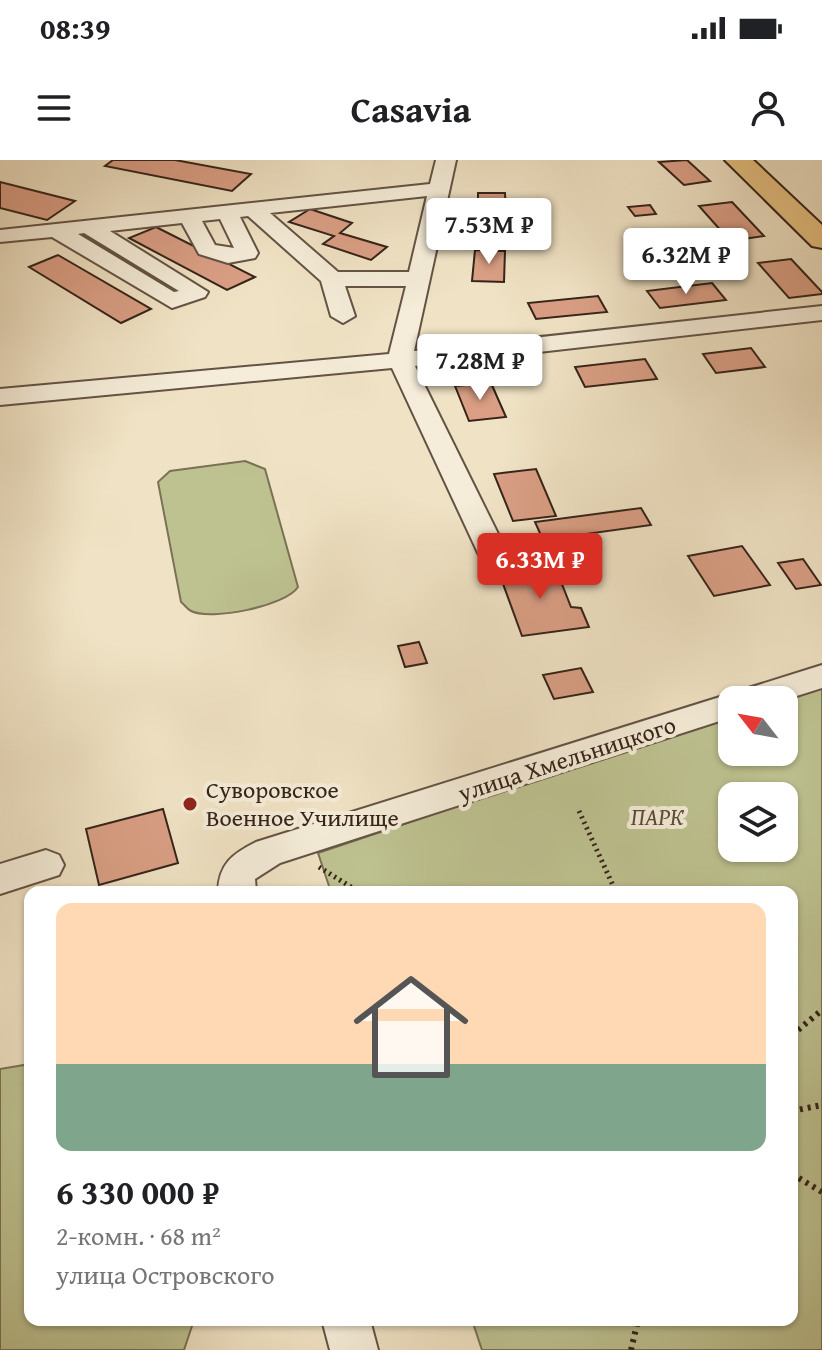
<!DOCTYPE html>
<html lang="ru">
<meta charset="utf-8">
<style>
:root{--surface:#fff;--page:#f2f2f2;--text:#202124;--muted:#757577;--accent:#d93025}
body{margin:0;font-family:"Gentium Book Plus",serif;background:var(--page);color:var(--text);height:100vh;display:flex;flex-direction:column;font-size:30px;white-space:nowrap}
*{box-sizing:border-box;margin:0}
p{font-size:26px;color:var(--muted)}
.icon{flex:none;width:44px;height:44px;fill:none;stroke:currentColor;stroke-width:2;stroke-linecap:round;stroke-linejoin:round}
.map{position:relative;flex:1;overflow:hidden}
.sheet{position:absolute;left:24px;top:726px;width:774px;height:440px;display:flex;flex-direction:column;background:var(--surface);border-radius:16px;box-shadow:0 2px 6px #0004}
.sheet>*{flex:none}
.needle{width:52px;rotate:301deg}
.buttons{position:absolute;left:718px;top:526px;display:grid;gap:16px}
.buttons a{display:grid;place-items:center;width:80px;height:80px;border-radius:16px;background:var(--surface);box-shadow:0 2px 6px #0004;font-size:40px}
.price{position:absolute;translate:-50% -68px;padding:0 18px;border-radius:8px;background:#fff;color:#222;font-size:26px;line-height:52px;filter:drop-shadow(0 2px 4px #0008)}
.price::after{content:'';position:absolute;left:50%;top:48px;width:24px;height:18px;margin-left:-12px;background:inherit;clip-path:polygon(0 0,100% 0,50% 100%)}
.price.active{background:var(--accent);color:#fff}
ul{padding:0;list-style:none}
li{display:grid;align-content:center;gap:16px;height:424px;padding:0 32px}
li span{display:grid;place-items:center;height:248px;border-radius:16px;color:#555}
li>.icon{margin-inline-start:auto}
span .icon{width:144px;height:144px;fill:#fffc;stroke-width:1}
li b{font-size:34px}
.status{display:flex;justify-content:space-between;align-items:center;height:56px;padding:0 40px;background:var(--surface);direction:ltr}
.status svg{height:22px;fill:currentColor}
header{display:flex;justify-content:space-between;align-items:center;height:104px;padding:0 32px;background:var(--surface);font-size:36px;font-weight:800}
.map>svg:first-child{display:block}
</style>
<div class="status"><b>08:39</b><svg viewBox="0 0 49 12"><path d="M0 12V9h3v3zM5 12V6h3v6zM10 12V3h3v9zM15 12V0h3v12zM26 1h20v11H26zM47 4h2v5h-2z"/></svg></div>
<header><svg class="icon" aria-label="menu" viewBox="0 0 24 24"><path d="M4 6h16M4 12h16M4 18h16"/></svg>Casavia<svg class="icon" aria-label="person" viewBox="0 0 24 24"><circle cx="12" cy="8" r="4"/><path d="M4 21q1-7 8-7t8 7"/></svg></header>
<div class="map">
<svg width="822" height="1190" viewBox="0 0 822 1190">
<rect width="100%" height="100%" fill="#f0e3c5"/>
<filter id="stains"><feTurbulence type="fractalNoise" baseFrequency=".0025" numOctaves="4"/><feColorMatrix values="0 0 0 0 .2 0 0 0 0 .09 0 0 0 0 .02 0 0 0 .5 -.17"/></filter>
<radialGradient id="worn" r=".72"><stop offset=".6" stop-color="#630" stop-opacity="0"/><stop offset="1" stop-color="#630" stop-opacity=".3"/></radialGradient>
<!-- green -->
<g fill="#bec291" stroke="#7a7256" stroke-width="2" fill-rule="evenodd">
<path d="M245 301 265 309 298 427C286 446 211 461 191 451 187 449 185 445 181 442L158 322 170 311Z"/>
<path d="M822 523V1190H482L472 1160H792V732H331L318 693 732 554V592H784V540ZM732 636H784V688H732Z"/>
<path d="M30 904V1160H194L184 1190H0V909Z"/>
</g>
<!-- building -->
<g fill="#da9f85" stroke="#35231a" stroke-width="2">
<path d="M113 0H175L251 14 232 31 105 6Z"/>
<path d="M687 0 710 21 684 25 659 2Z"/>
<path d="M0 22 75 41 47 60 0 48Z"/>
<path d="M478 33H505L506 53H478Z"/>
<path d="M732 42 764 76 730 81 699 46Z"/>
<path d="M650 45 656 54 635 56 628 47Z"/>
<path d="M310 49 352 63 340 73 387 87 371 100 323 84 334 76 289 62Z"/>
<path d="M156 67 255 117 227 130 129 78Z"/>
<path d="M475 90 505 91 504 122 472 121Z"/>
<path d="M58 95 151 149 121 163 29 107Z"/>
<path d="M791 99 822 132V134L789 138 758 103Z"/>
<path d="M712 123 726 140 660 148 647 131Z"/>
<path d="M598 136 607 152 536 159 528 143Z"/>
<path d="M751 188 765 207 716 213 703 194Z"/>
<path d="M645 199 657 219 585 227 575 207Z"/>
<path d="M491 223 506 257 469 261 455 226Z"/>
<path d="M536 309 556 356 513 361 494 314Z"/>
<path d="M641 348 651 365 543 380 535 362Z"/>
<path d="M742 386 770 425 714 436 688 396Z"/>
<path d="M803 399 821 425 796 429 778 403Z"/>
<path d="M542 404 545 410 556 409 571 447 581 448 589 467 522 476 498 410Z"/>
<path d="M419 482 427 503 405 507 398 486Z"/>
<path d="M581 508 593 532 554 539 543 515Z"/>
<path d="M163 649 178 703 99 725 86 669Z"/>
</g>
<g fill="none" stroke-linecap="round" stroke-linejoin="round">
<defs>
<g id="minor">
<path d="M436 0H456L414 191 822 146V160L415 206 504 386C525 389 546 379 567 384L572 391 567 398 516 406 483 400 478 393 392 208 0 245V229L389 194 406 126H345L355 156 343 163 331 156 321 121 248 56 240 57 258 93 255 98 228 103 199 94 182 63 110 71 208 132 205 137 172 148 52 77 0 82V70L430 24ZM427 36 409 112H338L270 53ZM220 59 234 88 215 85 202 61ZM84 73 179 131 174 132 78 74Z"/>
<path d="M822 505V528L784 540H732V557L280 703 255 719 256 732H218C219 704 232 694 256 682Z"/>
<path d="M46 690 59 695 64 705 59 715 0 734V704Z"/>
<path d="M322 1160H370L378 1190H330Z"/>
</g>
<path id="major" d="M725 0H753L822 65V88L812 86Z"/>
</defs>
<!-- minor casing -->
<use href="#minor" stroke="#645345" stroke-width="4"/>
<!-- major casing -->
<use href="#major" stroke="#35231a" stroke-width="4"/>
<!-- path-far1 -->
<g stroke="#35231a" stroke-width="5" stroke-dasharray="2 4" stroke-linecap="butt">
<path d="M579 651 616 732"/>
<path d="M319 707 359 732"/>
</g>
<!-- path -->
<g stroke="#35231a" stroke-width="6" stroke-dasharray="3 5" stroke-linecap="butt">
<path d="M792 875 822 850"/>
<path d="M792 951 822 945"/>
<path d="M792 1014 822 1032"/>
<path d="M631 1190 638 1160"/>
</g>
<!-- minor -->
<use href="#minor" fill="#f5edd9" fill-rule="evenodd"/>
<!-- major -->
<use href="#major" fill="#e8c282" fill-rule="evenodd"/>
</g>
<!-- markers -->
<circle fill="#8f2418" stroke="#f5edd9" stroke-width="3" cx="190" cy="644" r="8"/>
<g text-anchor="middle" stroke-width="8" stroke-linejoin="round" paint-order="stroke">
<!-- street labels -->
<g font-size="24" fill="#35231a" stroke="#f5edd9">
<text transform="translate(567 599) rotate(-18)" y="8">улица Хмельницкого</text>
</g>
<!-- poi labels -->
<g font-size="24" fill="#35231a" stroke="#f5edd9" text-anchor="start">
<text x="206" y="638">Суворовское<tspan x="206" dy="28">Военное Училище</tspan></text>
</g>
<!-- park labels -->
<g font-size="24" font-style="italic" fill="#574b38" stroke="#f5edd9">
<text x="657" y="665">ПАРК</text>
</g>
</g>
<rect width="100%" height="100%" filter="url(#stains)"/>
<rect width="100%" height="100%" fill="url(#worn)"/>
</svg>
<div class="buttons">
<a><svg class="needle" viewBox="-14 -14 28 28"><path d="M0-13l5 13h-10z" fill="#e53935"/><path d="M0 13l5-13h-10z" fill="#757577"/></svg></a>
<a><svg class="icon" aria-label="layers" viewBox="0 0 24 24"><path d="M12 4l9 5-9 5-9-5zM3 14l9 5 9-5"/></svg></a>
</div>
<b class="price" style="left:489px;top:106px">7.53M ₽</b>
<b class="price" style="left:686px;top:136px">6.32M ₽</b>
<b class="price" style="left:480px;top:242px">7.28M ₽</b>
<b class="price active" style="left:540px;top:441px">6.33M ₽</b>
<section class="sheet">
<ul>
<li><span style="background:linear-gradient(#ffd9b3 65%,#7fa58c 0)"><svg class="icon" aria-label="home" viewBox="0 0 24 24"><path d="M3 11l9-7 9 7M6 9v11h12V9"/></svg></span><div><b>6 330 000 ₽</b><p>2-комн. · 68 m²</p><p>улица Островского</p></div></li>
</ul>
</section>
</div>
